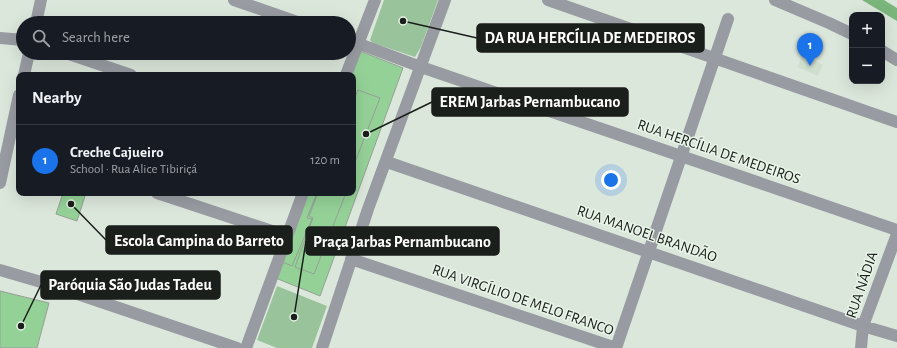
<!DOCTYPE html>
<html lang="en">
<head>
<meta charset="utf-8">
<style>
	body { margin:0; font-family:"Alegreya Sans",sans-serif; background:#242831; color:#f1f3f6 }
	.controls { position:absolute; right:12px; top:12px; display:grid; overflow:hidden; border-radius:8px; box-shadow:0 4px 16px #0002 }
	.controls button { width:36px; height:36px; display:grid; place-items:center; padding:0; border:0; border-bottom:1px solid #363941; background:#171b24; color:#f1f3f6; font:20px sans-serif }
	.you { position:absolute; left:611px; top:180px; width:14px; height:14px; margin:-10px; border:3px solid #fff; border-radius:50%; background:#1a73e8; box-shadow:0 0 0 6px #1a73e833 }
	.badge { display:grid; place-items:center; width:26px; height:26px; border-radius:50%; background:#1a73e8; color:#fff; font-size:13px; font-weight:700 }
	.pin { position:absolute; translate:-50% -33px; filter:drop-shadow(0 1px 2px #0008) }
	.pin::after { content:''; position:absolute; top:21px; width:14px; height:12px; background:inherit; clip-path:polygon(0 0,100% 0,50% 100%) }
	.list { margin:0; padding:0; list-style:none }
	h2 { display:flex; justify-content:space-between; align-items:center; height:52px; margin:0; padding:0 16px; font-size:17px }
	h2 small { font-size:13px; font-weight:400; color:#9ea1a6 }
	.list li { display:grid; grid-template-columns:26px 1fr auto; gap:12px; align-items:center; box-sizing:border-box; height:72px; padding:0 16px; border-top:1px solid #363941 }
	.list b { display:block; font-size:15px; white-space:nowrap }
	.list p { margin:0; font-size:13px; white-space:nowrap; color:#9ea1a6 }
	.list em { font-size:13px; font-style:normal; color:#9ea1a6 }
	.icon { flex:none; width:22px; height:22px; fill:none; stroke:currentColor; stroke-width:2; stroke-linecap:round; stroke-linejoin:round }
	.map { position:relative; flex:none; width:897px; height:348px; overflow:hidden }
	.search { position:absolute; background:#171b24; box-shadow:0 4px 16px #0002; left:16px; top:16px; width:340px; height:44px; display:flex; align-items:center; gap:10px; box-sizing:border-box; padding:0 14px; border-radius:22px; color:#9ea1a6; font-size:15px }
	.panel { position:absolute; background:#171b24; box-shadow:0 4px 16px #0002; left:16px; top:72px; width:340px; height:124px; border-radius:8px }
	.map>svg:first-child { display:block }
	.built { fill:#cedfce }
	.green { fill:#99c39a }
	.water { fill:#7ab67c }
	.building { fill:#94d197; stroke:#95a095 }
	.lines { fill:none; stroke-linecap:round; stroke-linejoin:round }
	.minor { stroke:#989ba1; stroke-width:12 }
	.labels { text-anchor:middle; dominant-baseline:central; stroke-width:3; stroke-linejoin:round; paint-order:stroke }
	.street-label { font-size:15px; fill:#1b1f1b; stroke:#e9f5e9 }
	.leader { fill:none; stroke:#1b1f1b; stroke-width:1.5 }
	.callout-dot { fill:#1b1f1b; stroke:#e9f5e9; stroke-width:1.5 }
	.callout { fill:#1b1f1b; stroke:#1b1f1b; stroke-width:1.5 }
	.callout-label { font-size:16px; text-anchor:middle; font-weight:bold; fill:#fff }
</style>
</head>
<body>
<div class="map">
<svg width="897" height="348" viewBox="0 0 897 348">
	<rect width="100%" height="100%" fill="#dce7dc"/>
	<path class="built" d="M803 55 823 65 818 76 797 67Z"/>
	<path class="green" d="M384 0H438L421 47 415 57 373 43 370 40Z
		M277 286 327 306 312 348H277L257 340Z"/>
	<path class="water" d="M862 0H884L897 8V21Z"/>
	<path class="building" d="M360 51 403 68 320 296 273 277 305 193H353V75H351Z
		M358 90 380 98 353 167V102Z
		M63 193H86L77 221 56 214Z
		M307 193H317L307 218 312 219 292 266 280 261Z
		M318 193H346L314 274 295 267 313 218 309 216Z
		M0 291 49 303 37 348H0Z"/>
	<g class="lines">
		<path class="minor" d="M234 0 300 23
			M548 0 897 122
			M775 0 829 23 852 34
			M36 23 41 0
			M0 38 23 40
			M349 40 421 67 897 230
			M882 51 897 60
			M66 53 131 75
			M24 75 29 53
			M346 75 375 0
			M387 162 863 326 897 336
			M0 183 19 95
			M157 193 287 236
			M351 259 616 348
			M0 270 48 284 237 348
			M246 348 303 193
			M322 348 368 209 445 0
			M616 348 728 19
			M861 348 863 326 897 234"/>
	</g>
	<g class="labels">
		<g class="street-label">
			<text transform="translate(719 152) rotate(19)">RUA HERCÍLIA DE MEDEIROS</text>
			<text transform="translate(647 234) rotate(19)">RUA MANOEL BRANDÃO</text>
			<text transform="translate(862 285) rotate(-71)">RUA NÁDIA</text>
			<text transform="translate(523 300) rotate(19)">RUA VIRGÍLIO DE MELO FRANCO</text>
		</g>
	</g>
	<path class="leader" d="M403 21L477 38M366 134L432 102M71 204L106 240M294 317L306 241M21 326L41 285"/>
	<g class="callout-dot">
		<circle cx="403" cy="21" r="4"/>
		<circle cx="366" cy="134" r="4"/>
		<circle cx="71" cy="204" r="4"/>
		<circle cx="294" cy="317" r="4"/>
		<circle cx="21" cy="326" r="4"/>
	</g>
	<g class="callout">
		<rect x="477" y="24" width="227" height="28" rx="4"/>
		<rect x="432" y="88" width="196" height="28" rx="4"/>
		<rect x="106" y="226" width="186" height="28" rx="4"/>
		<rect x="306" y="227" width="193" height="28" rx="4"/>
		<rect x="41" y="271" width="179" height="28" rx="4"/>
	</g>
	<g class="callout-label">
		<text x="590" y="43">DA RUA HERCÍLIA DE MEDEIROS</text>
		<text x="530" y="107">EREM Jarbas Pernambucano</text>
		<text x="199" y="246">Escola Campina do Barreto</text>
		<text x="402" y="247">Praça Jarbas Pernambucano</text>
		<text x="130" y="290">Paróquia São Judas Tadeu</text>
	</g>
</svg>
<div class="controls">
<button>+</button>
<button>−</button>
</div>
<div class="you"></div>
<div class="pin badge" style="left:810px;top:66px">1</div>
<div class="search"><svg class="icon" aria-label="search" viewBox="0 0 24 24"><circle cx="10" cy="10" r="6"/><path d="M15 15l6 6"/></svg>Search here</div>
<section class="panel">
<h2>Nearby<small></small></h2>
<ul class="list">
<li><span class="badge">1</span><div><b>Creche Cajueiro</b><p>School · Rua Alice Tibiriçá</p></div><em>120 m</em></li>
</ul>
</section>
</div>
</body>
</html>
